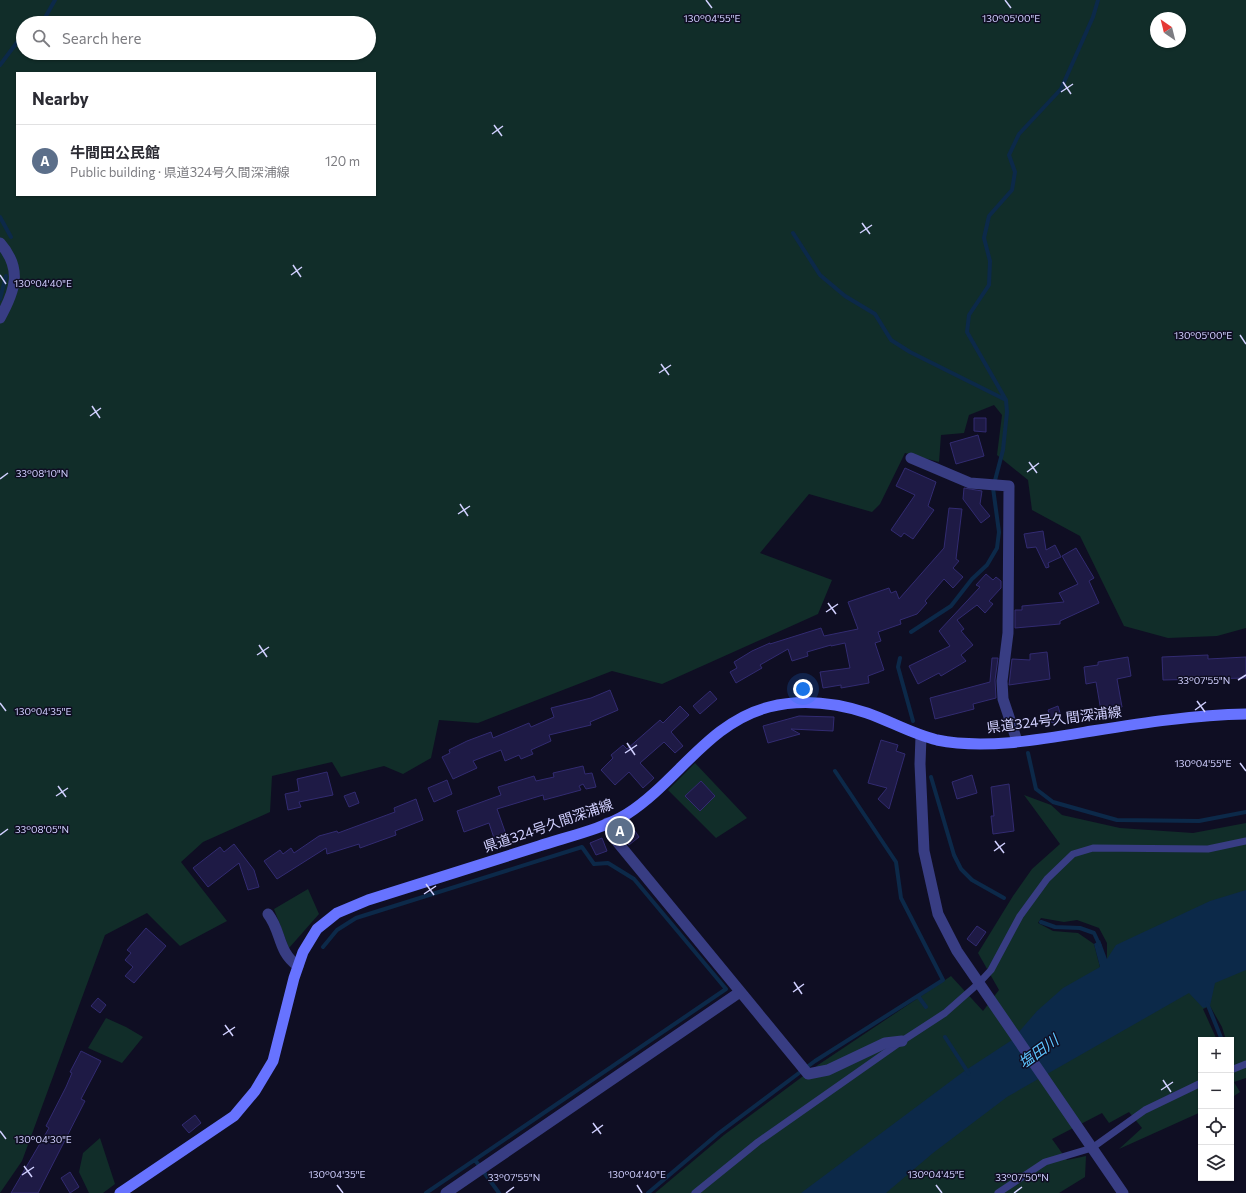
<!DOCTYPE html>
<html lang="en">
<head>
<meta charset="utf-8">
<style>
	body { margin:0; font-family:Commissioner,"Noto Sans JP",sans-serif; background:#f2f2f3; color:#2b2b33 }
	.controls { position:absolute; right:12px; bottom:12px; display:grid; overflow:hidden; border-radius:0px; box-shadow:0 1px 3px #0004 }
	.controls button { width:36px; height:36px; display:grid; place-items:center; padding:0; border:0; border-bottom:1px solid #e1e1e2; background:#fff; color:#2b2b33; font:20px sans-serif }
	.compass { position:absolute; left:1150px; top:12px; width:36px; height:36px; border-radius:50%; background:#fff; box-shadow:0 1px 3px #0004; rotate:325deg }
	.you { position:absolute; left:803px; top:689px; width:14px; height:14px; margin:-10px; border:3px solid #fff; border-radius:50%; background:#1a73e8; box-shadow:0 0 0 6px #1a73e833 }
	.badge { display:grid; place-items:center; width:26px; height:26px; border-radius:50%; background:#18898d; color:#fff; font-size:13px; font-weight:700 }
	.pin { position:absolute; translate:-50% -50%; border:2px solid #fff; box-shadow:0 1px 4px #0006 }
	.list { margin:0; padding:0; list-style:none }
	h2 { display:flex; justify-content:space-between; align-items:center; height:52px; margin:0; padding:0 16px; font-size:17px }
	h2 small { font-size:13px; font-weight:400; color:#7c7c81 }
	.list li { display:grid; grid-template-columns:26px 1fr auto; gap:12px; align-items:center; box-sizing:border-box; height:72px; padding:0 16px; border-top:1px solid #e1e1e2 }
	.list b { display:block; font-size:15px; white-space:nowrap }
	.list p { margin:0; font-size:13px; white-space:nowrap; color:#7c7c81 }
	.list em { font-size:13px; font-style:normal; color:#7c7c81 }
	.icon { flex:none; width:22px; height:22px; fill:none; stroke:currentColor; stroke-width:2; stroke-linecap:round; stroke-linejoin:round }
	.map { position:relative; flex:none; width:1246px; height:1193px; overflow:hidden }
	.search { position:absolute; background:#fff; box-shadow:0 1px 3px #0004; left:16px; top:16px; width:360px; height:44px; display:flex; align-items:center; gap:10px; box-sizing:border-box; padding:0 14px; border-radius:22px; color:#7c7c81; font-size:15px }
	.panel { position:absolute; background:#fff; box-shadow:0 1px 3px #0004; left:16px; top:72px; width:360px; height:124px; border-radius:0px }
	.map>svg:first-child { display:block }
	.green { fill:#112d29; fill-rule:evenodd }
	.water { fill:#0c2949 }
	.lines { fill:none; stroke-linecap:round; stroke-linejoin:round }
	.stream { stroke:#0c2949; stroke-width:4 }
	.building { fill:#1e1a45; stroke:#322b71 }
	.service { stroke:#383d83; stroke-width:7 }
	.minor { stroke:#383d83; stroke-width:11 }
	.tertiary { stroke:#383d83; stroke-width:11 }
	.secondary { stroke:#6773ff; stroke-width:11 }
	.ticks { fill:none; stroke:#d1d0ff; stroke-width:1.5 }
	.labels { text-anchor:middle; dominant-baseline:central; stroke-width:3; stroke-linejoin:round; paint-order:stroke }
	.street-label { font-size:14px; fill:#d1d0ff; stroke:#0f0e23 }
	.water-label { font-size:15px; font-style:italic; fill:#5ec5ff; stroke:#0f0e23 }
	.ticks-label { font-size:10px; text-anchor:middle; fill:#d1d0ff; stroke:#0f0e23; stroke-width:3; stroke-linejoin:round; paint-order:stroke }
</style>
</head>
<body>
<div class="map">
<svg width="1246" height="1193" viewBox="0 0 1246 1193">
	<rect width="100%" height="100%" fill="#0f0e23"/>
	<path class="green" d="M0 0H1246V628L1217 636 1168 638 1124 626 1080 536 1032 510 1028 480 997 455 1002 415 994 405 969 415 964 433 941 435 939 462 905 453 880 504 872 512 809 494 760 553 832 580 818 614 662 684 612 671 478 723 439 720 431 758 403 774 384 766 341 777 332 762 272 776 270 812 203 842 181 862 227 921 180 946 147 913 105 935 22 1161 0 1193ZM1156 18H1180V42H1156ZM23 23H369V53H23ZM17 73H375V195H17Z
		M695 763 747 818 716 838 668 790Z
		M1024 795 1051 805 1062 815 1120 828 1193 833 1246 823V901L1107 960V943L1099 928 1077 920 1064 922 1041 918 1038 923 1053 931 1078 933 1094 944 1100 967 1108 971 819 1193H655L724 1135 818 1065 951 976 983 1011 999 990 978 953 1013 896 1032 869 1060 844Z
		M308 889 319 914 289 948 274 909Z
		M1246 934V1078L1234 1082 1240 1092 1231 1098V1040H1226L1222 1027 1210 1006 1203 1009 1217 1040H1201V1112L1119 1149 1142 1128 1129 1112 1109 1123 1102 1113 1052 1139 1067 1160 1086 1156 1085 1177 1059 1193H849Z
		M106 1018 126 1027 143 1037 122 1063 88 1048Z
		M100 1138 115 1184 103 1193H89L79 1172 83 1153Z"/>
	<path class="water" d="M1246 890V970L1215 983 1210 1006 1203 1008 1189 993 1007 1097 933 1153 886 1193H801L963 1072 1012 1040 1037 1011 1063 988 1100 967 1094 944 1100 940 1107 959 1116 945 1210 901Z"/>
	<g class="lines">
		<path class="stream" d="M42 23 55 0
			M0 65 18 41 23 37
			M0 217 11 237
			M793 233 820 275 845 296 875 314 891 340 910 352 1006 400
			M0 299 6 276
			M911 632 951 606 972 579 987 565 997 548 999 532 993 488 1003 450 1007 412 1006 400 967 332 969 315 989 285 990 261 984 238 989 216 1012 190 1015 172 1009 155 1019 134 1061 89 1093 17 1098 0
			M900 658 898 667 913 721
			M1028 753 1036 789 1053 802 1117 820 1199 821 1246 812
			M931 777 954 855 961 869 972 880 1004 898
			M1041 922 1055 927 1080 928 1094 933 1100 946
			M323 947 337 930 356 918 582 847 594 864 608 863 634 879 726 989 426 1193
			M918 996 926 1007
			M1207 1003 1222 1040
			M945 1037 969 1074
			M475 1160 499 1193
			M648 1193 719 1133 815 1061 943 980 901 898 896 862 835 771"/>
	</g>
	<path class="building" d="M974 418H986V432L974 431Z
		M978 435 984 456 956 464 950 443Z
		M905 468 936 482 928 506 934 510 913 539 904 533 901 537 891 530 915 495 896 486Z
		M964 488 982 491 980 504 990 516 981 523 963 499Z
		M949 508 962 509 956 559 959 561 953 568 963 577 953 588 944 579 925 601 927 603 917 614 900 620 901 624 878 632 881 641 875 643 884 670 868 676 869 683 841 688V685L823 688 820 672 850 668 845 643 831 646V645L807 652 808 656 792 661 788 649 760 665 762 668 736 683 730 672 737 668 734 662 752 651 770 643V644L821 628 824 636 858 629 848 602 889 588 891 593 896 591 899 599 944 548Z
		M1043 531 1046 550 1055 545 1061 557 1048 563 1049 567 1046 568 1036 547 1027 548 1024 534Z
		M1076 548 1094 578 1089 581 1099 603 1060 621V624L1015 628V610H1022V606L1064 602 1059 593 1078 584 1062 556Z
		M986 574 993 580 996 577 1001 581V588L989 601 993 604 985 613 977 605 957 620 964 629 961 631 973 645 961 655 966 661 941 676 939 673 918 684 909 666 950 646 939 631 980 587 976 585Z
		M1047 652 1050 679 1009 685 1012 659 1030 660V654Z
		M1208 655V659L1246 657V678L1163 680 1162 657Z
		M1128 657 1131 676 1117 679 1122 707 1101 711 1096 682 1086 684 1084 667 1098 665V662Z
		M992 658H998L995 680 996 698 973 704 974 709 935 719 930 698 990 682Z
		M610 690 618 710 590 722 591 725 549 735 551 741 531 750 533 754 521 759 519 755 505 761 501 750 473 761 477 768 453 779 442 757 450 753 449 750 467 741 491 732 493 738 529 723 531 727 554 717 551 708 591 698Z
		M710 691 717 699 700 714 693 706Z
		M680 706 689 715 671 732 683 746 675 753 664 742 640 763 654 778 643 788 629 772 615 785 601 770 613 758 611 755 623 745 627 749 660 720 663 723Z
		M1058 706 1062 720 1052 723 1048 710Z
		M799 716 834 717 833 731 791 729 800 734 768 743 763 726Z
		M881 740 898 745 896 751 905 754 889 809 878 799 887 788 868 783Z
		M583 766 585 774 592 773 596 787 586 789 583 784 579 786 581 790 544 800 543 795 497 809 508 840 496 844 489 823 464 832 457 811 501 795 498 787 534 776 536 781 554 777 553 773Z
		M327 772 333 795 299 802 301 807 288 810 285 794 299 791 297 779Z
		M972 775 977 793 957 799 952 782Z
		M447 780 452 794 434 802 428 788Z
		M701 781 715 796 700 811 685 796Z
		M1009 784 1014 831 993 834 991 816H994L991 787Z
		M355 792 359 803 349 807 344 796Z
		M416 799 423 820 395 831 396 835 360 848 359 844 327 854 326 848 277 879 264 861 280 850 283 854 291 848 294 853 319 836 337 831 338 833 395 812 394 808Z
		M629 822 639 837 629 845 618 830Z
		M602 838 607 851 596 855 590 843Z
		M234 844 254 870 259 887 248 890 239 863 208 887 193 868 220 847 224 852Z
		M977 926 986 932 976 946 967 939Z
		M146 928 166 946 134 983 125 976 133 967 125 960 131 953 127 950Z
		M98 998 106 1005 100 1013 91 1006Z
		M81 1051 101 1061 81 1099 85 1101 38 1193H11L49 1128 46 1126 66 1087 72 1073 70 1072Z
		M195 1115 201 1123 189 1133 182 1125Z
		M70 1172 79 1187 70 1193 61 1178Z"/>
	<g class="lines">
		<path class="service" d="M1231 1070 1246 1064
			M695 1193 758 1142 902 1041 945 1013 979 983 991 970 1020 916 1047 879 1073 854 1093 848 1208 849 1246 841
			M998 1193 1045 1162 1092 1148 1145 1110 1201 1083"/>
		<path class="minor" d="M0 243C23 269 15 291 0 318
			M911 458 970 483 1009 486 1008 633 1002 681 1003 699 1017 741
			M607 823 614 838 808 1074 828 1070 885 1043 902 1041
			M268 914C282 932 277 951 298 966
			M446 1193 740 992"/>
		<path class="tertiary" d="M921 736 920 764 924 851 938 914 957 951 979 983 1123 1193"/>
		<path class="secondary" d="M120 1193 234 1116 255 1091 273 1061 294 978 303 952 317 929 337 913 368 900C425 882 482 864 539 846 566 837 603 829 627 814 677 782 709 722 769 707 801 699 836 703 867 713 890 721 912 734 937 740 985 750 1044 739 1092 731 1143 723 1194 715 1246 714"/>
	</g>
	<path class="ticks" d="M706 0 712 8M1005 0 1011 8M1063 82 1071 94M1061 92 1073 84M494 125 502 136M492 134 503 126M862 223 870 234M860 233 872 225M293 265 301 277M0 275 6 284M291 275 302 267M1240 335 1246 344M661 364 669 375M659 373 671 365M92 406 100 418M90 416 101 408M1029 462 1037 473M1027 472 1039 463M0 479 8 473M460 504 468 516M458 514 470 506M828 603 836 614M826 612 838 604M259 645 267 657M257 655 269 647M1238 680 1246 675M1197 701 1205 712M0 703 6 711M1195 710 1206 702M627 743 635 755M625 753 637 745M1240 763 1246 771M58 786 66 797M56 796 68 788M0 835 8 829M995 841 1004 853M994 851 1005 843M426 884 434 895M424 894 436 886M794 982 802 994M793 992 804 984M225 1025 233 1036M223 1035 235 1027M1163 1080 1171 1092M1161 1090 1173 1082M593 1123 601 1134M0 1131 6 1139M592 1133 603 1125M24 1166 32 1177M22 1175 34 1167M337 1185 343 1193M637 1185 642 1193M936 1185 942 1193M506 1193 514 1187M1014 1193 1022 1187"/>
	<g class="labels">
		<g class="street-label">
			<text transform="translate(1054 719) rotate(-7)">県道324号久間深浦線</text>
			<text transform="translate(548 825) rotate(-19)">県道324号久間深浦線</text>
		</g>
		<g class="water-label">
			<text transform="translate(1038 1051) rotate(-36)">塩田川</text>
		</g>
	</g>
	<g class="ticks-label">
		<text x="1011" y="22">130°05'00"E</text>
		<text x="712" y="22">130°04'55"E</text>
		<text x="43" y="287">130°04'40"E</text>
		<text x="1203" y="339">130°05'00"E</text>
		<text x="42" y="477">33°08'10"N</text>
		<text x="1204" y="684">33°07'55"N</text>
		<text x="43" y="715">130°04'35"E</text>
		<text x="1203" y="767">130°04'55"E</text>
		<text x="42" y="833">33°08'05"N</text>
		<text x="43" y="1143">130°04'30"E</text>
		<text x="337" y="1178">130°04'35"E</text>
		<text x="637" y="1178">130°04'40"E</text>
		<text x="936" y="1178">130°04'45"E</text>
		<text x="514" y="1181">33°07'55"N</text>
		<text x="1022" y="1181">33°07'50"N</text>
	</g>
</svg>
<div class="controls">
<button>+</button>
<button>−</button>
<button><svg class="icon" aria-label="locate" viewBox="0 0 24 24"><circle cx="12" cy="12" r="6"/><path d="M12 2v4M12 18v4M2 12h4M18 12h4"/></svg></button>
<button><svg class="icon" aria-label="layers" viewBox="0 0 24 24"><path d="M12 4l9 5-9 5-9-5zM3 14l9 5 9-5"/></svg></button>
</div>
<svg class="compass" viewBox="-18 -18 36 36"><path d="M0-13l5 13h-10z" fill="#e53935"/><path d="M0 13l5-13h-10z" fill="#7c7c81"/></svg>
<div class="you"></div>
<div class="pin badge" style="left:620px;top:831px;background:#5c6f8a">A</div>
<div class="search"><svg class="icon" aria-label="search" viewBox="0 0 24 24"><circle cx="10" cy="10" r="6"/><path d="M15 15l6 6"/></svg>Search here</div>
<section class="panel">
<h2>Nearby<small></small></h2>
<ul class="list">
<li><span class="badge" style="background:#5c6f8a">A</span><div><b>牛間田公民館</b><p>Public building · 県道324号久間深浦線</p></div><em>120 m</em></li>
</ul>
</section>
</div>
</body>
</html>
